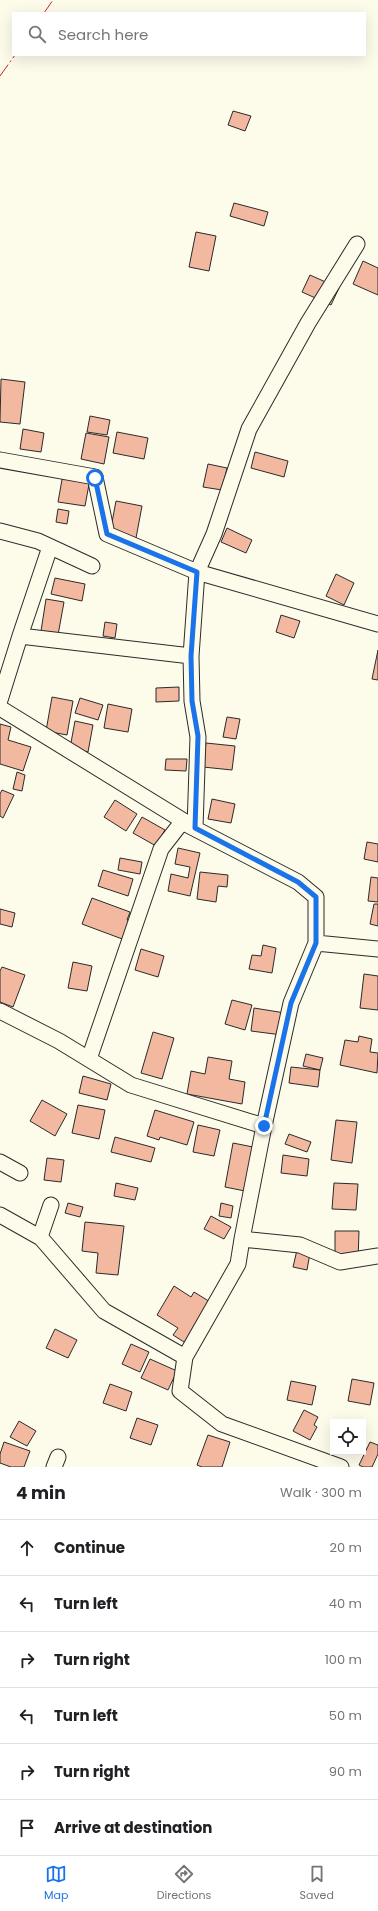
<!DOCTYPE html>
<html lang="en">
<head>
<meta charset="utf-8">
<style>
	body { margin:0; font-family:Poppins,sans-serif; background:#f2f2f2; color:#202124 }
	.controls { position:absolute; right:12px; bottom:12px; display:grid; overflow:hidden; border-radius:0px; box-shadow:0 4px 16px #0002 }
	.controls button { width:36px; height:36px; display:grid; place-items:center; padding:0; border:0; border-bottom:1px solid #e0e0e0; background:#fff; color:#202124; font:20px sans-serif }
	.stop { position:absolute; width:12px; height:12px; margin:-9px; border:3px solid #1a73e8; border-radius:50%; background:#fff }
	.stop.end { background:#1a73e8; border-color:#fff; box-shadow:0 1px 4px #0008 }
	.list { margin:0; padding:0; list-style:none }
	h2 { display:flex; justify-content:space-between; align-items:center; height:52px; margin:0; padding:0 16px; font-size:17px }
	h2 small { font-size:13px; font-weight:400; color:#757577 }
	.list li { display:grid; grid-template-columns:26px 1fr auto; gap:12px; align-items:center; box-sizing:border-box; height:56px; padding:0 16px; border-top:1px solid #e0e0e0 }
	.list b { display:block; font-size:15px; white-space:nowrap }
	.list em { font-size:13px; font-style:normal; color:#757577 }
	.icon { flex:none; width:22px; height:22px; fill:none; stroke:currentColor; stroke-width:2; stroke-linecap:round; stroke-linejoin:round }
	.map { position:relative; flex:none; width:378px; height:1467px; overflow:hidden }
	.search { position:absolute; background:#fff; box-shadow:0 4px 16px #0002; left:12px; right:12px; top:12px; height:44px; display:flex; align-items:center; gap:10px; box-sizing:border-box; padding:0 14px; border-radius:0px; color:#757577; font-size:15px }
	.sheet { height:388px; background:#fff }
	nav { display:flex; justify-content:space-around; align-items:center; box-sizing:border-box; height:56px; border-top:1px solid #e0e0e0; background:#fff; font-size:11px; color:#757577 }
	nav a { display:grid; justify-items:center; gap:2px }
	nav .on { color:#1a73e8 }
	.map>svg:first-child { display:block }
	.building { fill:#f2b8a0; stroke:#2b2b2b }
	.lines { fill:none; stroke-linecap:round; stroke-linejoin:round }
	.minor-casing { stroke:#2b2b2b; stroke-width:17 }
	.minor { stroke:#fdfbea; stroke-width:15 }
	.power { stroke:#c62828; stroke-width:1; stroke-dasharray:14 3 2 3; stroke-linecap:butt }
	.route { stroke:#1a73e8; stroke-width:5 }
</style>
</head>
<body>
<div class="map">
<svg width="378" height="1467" viewBox="0 0 378 1467">
	<rect width="100%" height="100%" fill="#fdfbea"/>
	<path class="building" d="M233 111 251 116 245 131 228 125Z
		M234 203 268 212 264 226 230 216Z
		M196 232 216 236 209 271 189 267Z
		M363 261 378 268V295L353 284Z
		M310 275 339 288 331 305 302 292Z
		M1 379 25 382 20 424 0 422Z
		M90 416 110 420 107 435 87 432Z
		M23 429 44 433 41 452 20 449Z
		M117 432 148 438 144 459 113 453Z
		M86 433 109 437 104 464 81 459Z
		M255 452 288 461 284 477 251 468Z
		M208 464 227 468 222 490 203 487Z
		M63 474 90 479 85 506 58 502Z
		M116 501 142 506 136 538 110 533Z
		M58 509 69 511 67 524 56 522Z
		M227 528 252 540 246 553 221 542Z
		M336 574 354 583 344 605 326 596Z
		M55 578 85 584 82 601 51 594Z
		M46 599 64 602 58 635 41 631Z
		M281 615 300 621 294 638 276 632Z
		M105 622 117 624 115 638 103 636Z
		M378 650V680L372 679Z
		M179 687V701L156 702V688Z
		M52 697 73 701 67 735 46 731Z
		M80 698 103 705 98 720 75 713Z
		M108 704 132 709 128 732 104 728Z
		M227 717 240 719 236 739 223 737Z
		M75 721 93 725 88 752 70 748Z
		M0 724 11 727 8 740 31 747 23 771 0 764Z
		M206 743 235 746 232 770 203 767Z
		M166 759H187L186 771 165 770Z
		M17 772 25 775 22 791 13 789Z
		M2 790 14 795 3 818 0 816V794Z
		M212 799 235 804 231 823 208 819Z
		M115 800 137 814 126 831 104 817Z
		M142 817 165 830 156 846 133 833Z
		M367 842 378 844V862L364 859Z
		M178 848 200 853 190 896 168 891 171 874 188 878 190 867 175 864Z
		M120 858 142 862 140 874 118 870Z
		M103 870 133 879 128 896 98 886Z
		M200 872 228 875 227 887 218 886 216 902 197 899Z
		M371 877 378 878V902L368 901Z
		M92 898 130 912 127 920 140 925 133 943 82 924Z
		M374 904H378V926L370 924Z
		M0 909 15 913 12 927 0 924Z
		M263 945 276 948 272 973 249 969 252 955 261 956Z
		M141 949 164 956 158 977 135 970Z
		M73 962 92 966 87 991 68 988Z
		M2 967 25 975 13 1007 0 1002V971Z
		M364 974 378 976V1010L360 1008Z
		M232 1000 252 1005 245 1030 225 1024Z
		M254 1008 285 1013 282 1035 251 1031Z
		M153 1032 174 1038 162 1079 141 1073Z
		M359 1036 372 1039 370 1052 378 1053 377 1073 340 1065 345 1040 358 1042Z
		M306 1054 323 1058 320 1070 303 1066Z
		M208 1057 232 1061 229 1079 245 1082 242 1104 187 1094 191 1071 205 1074Z
		M291 1067 320 1070 318 1087 289 1083Z
		M83 1076 111 1084 107 1100 79 1093Z
		M42 1100 67 1114 55 1136 30 1121Z
		M78 1105 105 1110 99 1139 72 1133Z
		M155 1110 194 1122 187 1145 160 1137 159 1140 147 1136Z
		M336 1120 357 1122 352 1163 331 1160Z
		M198 1125 220 1130 214 1156 193 1152Z
		M289 1134 311 1142 307 1152 285 1144Z
		M115 1137 155 1148 151 1162 111 1152Z
		M233 1143 253 1147 245 1191 225 1187Z
		M283 1155 309 1159 307 1176 281 1173Z
		M47 1158 64 1160 61 1182 44 1180Z
		M116 1183 138 1188 135 1200 114 1196Z
		M334 1183 358 1184 356 1210 332 1209Z
		M68 1203 83 1207 80 1217 65 1213Z
		M221 1203 233 1206 231 1218 219 1216Z
		M211 1216 231 1227 224 1239 204 1229Z
		M85 1222 124 1226 118 1275 96 1273 98 1253 82 1251Z
		M335 1231H359L358 1261H335Z
		M297 1250 310 1253 307 1270 293 1267Z
		M174 1286 191 1297 194 1292 220 1308 195 1349 173 1335 178 1328 157 1315Z
		M55 1329 77 1340 68 1358 46 1348Z
		M131 1344 149 1352 140 1372 122 1364Z
		M150 1359 177 1371 168 1390 141 1378Z
		M352 1379 374 1383 370 1405 348 1401Z
		M291 1381 316 1386 312 1405 287 1400Z
		M110 1384 132 1392 126 1411 103 1403Z
		M304 1410 318 1417 314 1425 317 1427 310 1440 293 1431Z
		M137 1418 158 1425 151 1445 130 1438Z
		M19 1421 36 1431 27 1446 10 1437Z
		M208 1435 230 1442 222 1467H202L197 1465Z
		M4 1442 30 1451 24 1467H11L0 1463V1454Z
		M370 1442 378 1445V1454L372 1467H363L359 1465Z"/>
	<g class="lines">
		<g class="minor-casing">
			<path id="minor" d="M0 460 95 477 107 534 197 572 378 624
				M0 531 38 541 92 566
				M20 636 50 547
				M0 700 20 636 191 656
				M0 708 195 828 198 737 192 701 191 656 197 572 214 534 249 429 308 323 357 244
				M316 943 378 949
				M0 1011 59 1041 131 1085 264 1126 242 1239 300 1245 340 1262 378 1256
				M89 1059 161 849 182 822 298 882 316 897V943L291 1003 264 1126
				M0 1162 20 1173
				M0 1215 41 1238 104 1311 185 1357
				M40 1237 51 1205
				M242 1239 238 1264 185 1357 180 1391 222 1424 341 1467
				M54 1467 58 1457"/>
		</g>
		<use href="#minor" class="minor"/>
		<path class="power" d="M44 13 53 0
			M0 76 15 55"/>
	</g>
	<g class="lines">
		<path class="route" d="M95 478 107 534 197 572 191 656 192 701 198 736 195 828 298 882 316 897V943L291 1003 264 1126"/>
	</g>
</svg>
<div class="controls">
<button><svg class="icon" aria-label="locate" viewBox="0 0 24 24"><circle cx="12" cy="12" r="6"/><path d="M12 2v4M12 18v4M2 12h4M18 12h4"/></svg></button>
</div>
<div class="stop" style="left:95px;top:478px"></div>
<div class="stop end" style="left:264px;top:1126px"></div>
<div class="search"><svg class="icon" aria-label="search" viewBox="0 0 24 24"><circle cx="10" cy="10" r="6"/><path d="M15 15l6 6"/></svg>Search here</div>
</div>
<section class="sheet">
<h2>4 min<small>Walk · 300 m</small></h2>
<ul class="list">
<li><svg class="icon" aria-label="ahead" viewBox="0 0 24 24"><path d="M12 20V5M6 11l6-6 6 6"/></svg><div><b>Continue</b></div><em>20 m</em></li>
<li><svg class="icon" aria-label="left" viewBox="0 0 24 24"><path d="M17 20v-9H6M10 6l-5 5 5 5"/></svg><div><b>Turn left</b></div><em>40 m</em></li>
<li><svg class="icon" aria-label="right" viewBox="0 0 24 24"><path d="M7 20v-9h11M14 6l5 5-5 5"/></svg><div><b>Turn right</b></div><em>100 m</em></li>
<li><svg class="icon" aria-label="left" viewBox="0 0 24 24"><path d="M17 20v-9H6M10 6l-5 5 5 5"/></svg><div><b>Turn left</b></div><em>50 m</em></li>
<li><svg class="icon" aria-label="right" viewBox="0 0 24 24"><path d="M7 20v-9h11M14 6l5 5-5 5"/></svg><div><b>Turn right</b></div><em>90 m</em></li>
<li><svg class="icon" aria-label="arrive" viewBox="0 0 24 24"><path d="M6 21V4h12l-3 4 3 4H6"/></svg><div><b>Arrive at destination</b></div></li>
</ul>
</section>
<nav>
<a class="on"><svg class="icon" aria-label="map" viewBox="0 0 24 24"><path d="M3 6l6-2 6 2 6-2v14l-6 2-6-2-6 2zM9 4v14M15 6v14"/></svg>Map</a>
<a><svg class="icon" aria-label="directions" viewBox="0 0 24 24"><path d="M12 3l9 9-9 9-9-9zM9 14v-3h6M13 9l2 2-2 2"/></svg>Directions</a>
<a><svg class="icon" aria-label="saved" viewBox="0 0 24 24"><path d="M7 4h10v16l-5-4-5 4z"/></svg>Saved</a>
</nav>
</body>
</html>
